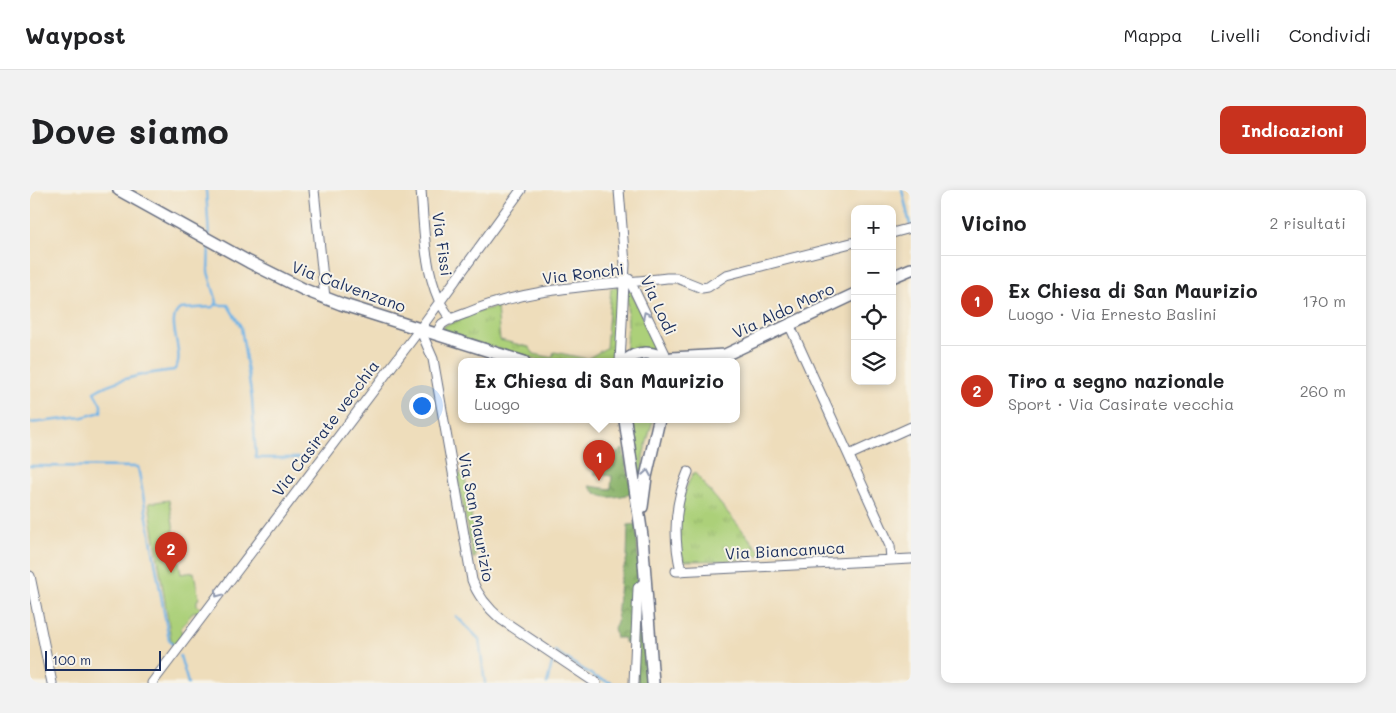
<!DOCTYPE html>
<html lang="it">
<head>
<meta charset="utf-8">
<style>
	body { margin:0; font-family:Mali,sans-serif; background:#f2f2f2; color:#202124 }
	.controls { position:absolute; right:15px; top:15px; display:grid; overflow:hidden; border-radius:10px; box-shadow:0 2px 8px #0003 }
	.controls button { width:45px; height:45px; display:grid; place-items:center; padding:0; border:0; border-bottom:1px solid #e0e0e0; background:#fff; color:#202124; font:25px sans-serif }
	.scale { position:absolute; left:15px; bottom:12px; width:116px; box-sizing:border-box; padding-left:5px; border:2px solid #1b2f5e; border-top:0; font-size:14px; line-height:18px; white-space:nowrap; color:#1b2f5e; -webkit-text-stroke:4px #f7f3e8; paint-order:stroke }
	.you { position:absolute; left:391px; top:215px; width:18px; height:18px; margin:-12px; border:4px solid #fff; border-radius:50%; background:#1a73e8; box-shadow:0 0 0 8px #1a73e833 }
	.badge { display:grid; place-items:center; width:32px; height:32px; border-radius:50%; background:#c8321e; color:#fff; font-size:16px; font-weight:700 }
	.pin { position:absolute; translate:-50% -41px; filter:drop-shadow(0 1px 2px #0008) }
	.pin::after { content:''; position:absolute; top:26px; width:18px; height:15px; background:inherit; clip-path:polygon(0 0,100% 0,50% 100%) }
	.popup { position:absolute; left:428px; top:168px; width:282px; height:65px; box-sizing:border-box; display:grid; place-content:center; border-radius:10px; background:#fff; filter:drop-shadow(0 1px 4px #0005); font-size:16px; white-space:nowrap; color:#757577 }
	.popup b { font-size:19px; color:#202124 }
	.popup::after { content:''; position:absolute; left:50%; top:100%; margin-left:-10px; border:10px solid transparent; border-top-color:#fff }
	.list { margin:0; padding:0; list-style:none }
	h2 { display:flex; justify-content:space-between; align-items:center; height:65px; margin:0; padding:0 20px; font-size:21px }
	h2 small { font-size:16px; font-weight:400; color:#757577 }
	.list li { display:grid; grid-template-columns:32px 1fr auto; gap:15px; align-items:center; box-sizing:border-box; height:90px; padding:0 20px; border-top:1px solid #e0e0e0 }
	.list b { display:block; font-size:19px; white-space:nowrap }
	.list p { margin:0; font-size:16px; white-space:nowrap; color:#757577 }
	.list em { font-size:16px; font-style:normal; color:#757577 }
	.icon { flex:none; width:28px; height:28px; fill:none; stroke:currentColor; stroke-width:2; stroke-linecap:round; stroke-linejoin:round }
	.map { position:relative; flex:none; width:881px; height:493px; overflow:hidden; border-radius:10px }
	header { display:flex; align-items:center; gap:30px; box-sizing:border-box; height:70px; padding:0 25px; background:#fff; border-bottom:1px solid #e0e0e0 }
	header strong { font-size:24px }
	nav { display:flex; gap:28px; margin-inline-start:auto; font-size:18px }
	.intro { display:flex; align-items:center; justify-content:space-between; box-sizing:border-box; height:120px; padding:0 30px }
	h1 { margin:0; font-size:35px }
	.button { padding:12px 22px; border-radius:10px; background:#c8321e; color:#fff; font-size:18px; font-weight:700 }
	main { display:flex; gap:30px; padding:0 30px }
	aside { flex:1; background:#fff; border-radius:10px; box-shadow:0 2px 8px #0003 }
	.map>svg:first-child { display:block }
	.grass { fill:url(#grass-tufts); stroke:#64806c }
	.forest { fill:url(#forest-crowns); stroke:#527064 }
	.green { fill:#acd079; stroke:#64806c }
	.lines { fill:none; stroke-linecap:round; stroke-linejoin:round }
	.stream { stroke:#71b4e6; stroke-width:2.5 }
	.minor-casing { stroke:#656c7f; stroke-width:11 }
	.major-casing { stroke:#656c7f; stroke-width:14 }
	.minor { stroke:#fff; stroke-width:9 }
	.major { stroke:#fff; stroke-width:11 }
	.oneway { stroke:#8d97ae }
	.labels { text-anchor:middle; dominant-baseline:central; stroke-width:4; stroke-linejoin:round; paint-order:stroke }
	.street-label { font-size:16px; fill:#1b2f5e; stroke:#f7f3e8 }
</style>
</head>
<body>
<header>
<strong>Waypost</strong>
<nav><a>Mappa</a><a>Livelli</a><a>Condividi</a></nav>
</header>
<div class="intro"><h1>Dove siamo</h1><a class="button">Indicazioni</a></div>
<main>
<div class="map">
<svg width="881" height="493" viewBox="0 0 881 493">
	<defs>
		<pattern id="grass-tufts" width="24" height="20" patternUnits="userSpaceOnUse" patternTransform="scale(1.25)"><rect width="24" height="20" fill="#acd079"/><path d="M3 7l-1-3M5 7V3M7 7l1-3M15 17l-1-3M17 17v-4M19 17l1-3" fill="none" stroke="#93b36b"/></pattern>
		<pattern id="forest-crowns" width="20" height="18" patternUnits="userSpaceOnUse" patternTransform="scale(1.25)"><rect width="20" height="18" fill="#89b269"/><path d="M2 6a3 3 0 1 1 6 0M12 15a3 3 0 1 1 6 0" fill="none" stroke="#6f915a"/></pattern>
	</defs>
	<rect width="100%" height="100%" fill="#f7f3e8"/>
	<filter id="ink" filterUnits="userSpaceOnUse"><feTurbulence type="fractalNoise" baseFrequency=".02" numOctaves="2"/><feDisplacementMap in="SourceGraphic" scale="10" xChannelSelector="R" yChannelSelector="G"/><feConvolveMatrix kernelMatrix="1 2 1 2 8 2 1 2 1" color-interpolation-filters="sRGB"/></filter>
	<filter id="wash" filterUnits="userSpaceOnUse"><feTurbulence type="fractalNoise" baseFrequency=".0096" numOctaves="4" result="noise"/><feDisplacementMap in="SourceGraphic" scale="20" xChannelSelector="R" yChannelSelector="G"/><feGaussianBlur stdDeviation="1.12" result="paint"/><feColorMatrix in="noise" values="0 0 0 0 0 0 0 0 0 0 0 0 0 0 0 0 0 1.4 0 .05"/><feComposite in="paint" operator="in"/></filter>
	<g filter="url(#wash)">
		<rect width="100%" height="100%" fill="#edb"/>
		<path class="grass" d="M589 97 586 159 583 167 578 172H515L413 143 414 136 449 121 467 117 470 150 499 157 504 164 522 168 524 162 557 169 576 158 581 98Z
			M597 98H599L628 160 595 164 598 135Z
			M600 230H623L613 266 611 300Z
			M664 282 732 364C715 373 675 370 654 371 643 347 650 304 664 282Z
			M427 284H432L435 287 446 355 445 368H443Z"/>
		<path class="forest" d="M593 259 602 304C585 307 571 312 559 296L581 299 582 286 564 284 565 277 570 272 584 271 586 263Z
			M606 334 609 383 605 398V408L613 427 617 493H608L603 452H594V448H586L584 438 587 432 590 390 597 368 598 335Z"/>
		<path class="green" d="M139 310 151 384 164 382 169 409 167 410V415L171 419 168 423 164 421 151 438 152 445 144 456 141 449 119 313Z"/>
		<g class="lines">
			<path class="stream" d="M176 0 179 46
				M872 0 880 35
				M186 115H198L211 137 222 209 226 268H277
				M0 233 53 227 71 222V215L64 202C86 188 118 183 144 180 158 166 133 130 150 119L183 117 187 112 178 82 179 54
				M0 276 108 277 139 450 142 454
				M426 426 449 449 455 493
				M525 461 565 487 582 493
				M150 466 158 493
				M517 493 523 469"/>
		</g>
	</g>
	<g filter="url(#ink)">
		<g class="lines">
			<g class="minor-casing">
				<path id="minor" d="M284 0 295 108
					M391 0C394 37 394 76 409 110 412 117 417 123 421 130
					M589 0 595 74 590 172
					M862 43 881 38
					M599 89 635 164 634 169
					M759 134 860 356 861 370
					M390 139 403 169 442 390C448 407 459 419 472 430L566 493
					M406 144C408 141 410 137 412 134 418 129 429 126 437 123 500 96 570 96 637 88H647L672 98 678 97 696 85 825 52
					M819 265 881 237
					M646 381 881 369
					M651 381C643 347 644 314 658 282
					M0 386 22 493
					M122 493 390 139 491 0
					M604 493 608 398 616 391"/>
			</g>
			<g class="major-casing">
				<path id="major" d="M89 0 219 72 275 100 311 114 494 172
					M862 87 881 79
					M637 171 642 168 695 165
					M594 172C607 160 625 160 638 172
					M686 172 695 165 825 104
					M595 230 612 346 623 493
					M612 317 616 287 629 230"/>
			</g>
			<use href="#minor" class="minor"/>
			<use href="#major" class="major"/>
		</g>
		<defs><path id="oneway-chevron" d="M-2-3.5L2.5 0L-2 3.5" fill="none" stroke-width="1.6" stroke-linecap="round" stroke-linejoin="round" transform="scale(1.25)"/></defs>
		<g class="oneway">
			<use href="#oneway-chevron" transform="translate(616 125) rotate(-116)"/>
			<use href="#oneway-chevron" transform="translate(617 283) rotate(-80)"/>
			<use href="#oneway-chevron" transform="translate(188 404) rotate(127)"/>
		</g>
	</g>
	<g class="labels">
		<g class="street-label">
			<text transform="translate(413 54) rotate(82)">Via Fissi</text>
			<text transform="translate(553 83) rotate(-7)">Via Ronchi</text>
			<text transform="translate(319 96) rotate(20)">Via Calvenzano</text>
			<text transform="translate(629 115) rotate(65)">Via Lodi</text>
			<text transform="translate(753 120) rotate(-25)">Via Aldo Moro</text>
			<text transform="translate(295 238) rotate(-53)">Via Casirate vecchia</text>
			<text transform="translate(447 327) rotate(79)">Via San Maurizio</text>
			<text transform="translate(755 360) rotate(-3)">Via Biancanuca</text>
		</g>
	</g>
</svg>
<div class="controls">
<button>+</button>
<button>−</button>
<button><svg class="icon" aria-label="locate" viewBox="0 0 24 24"><circle cx="12" cy="12" r="6"/><path d="M12 2v4M12 18v4M2 12h4M18 12h4"/></svg></button>
<button><svg class="icon" aria-label="layers" viewBox="0 0 24 24"><path d="M12 4l9 5-9 5-9-5zM3 14l9 5 9-5"/></svg></button>
</div>
<div class="scale">100 m</div>
<div class="you"></div>
<div class="pin badge" style="left:569px;top:291px">1</div>
<div class="popup"><b>Ex Chiesa di San Maurizio</b>Luogo</div>
<div class="pin badge" style="left:141px;top:383px">2</div>
</div>
<aside>
<h2>Vicino<small>2 risultati</small></h2>
<ul class="list">
<li><span class="badge">1</span><div><b>Ex Chiesa di San Maurizio</b><p>Luogo · Via Ernesto Baslini</p></div><em>170 m</em></li>
<li><span class="badge">2</span><div><b>Tiro a segno nazionale</b><p>Sport · Via Casirate vecchia</p></div><em>260 m</em></li>
</ul>
</aside>
</main>
</body>
</html>
